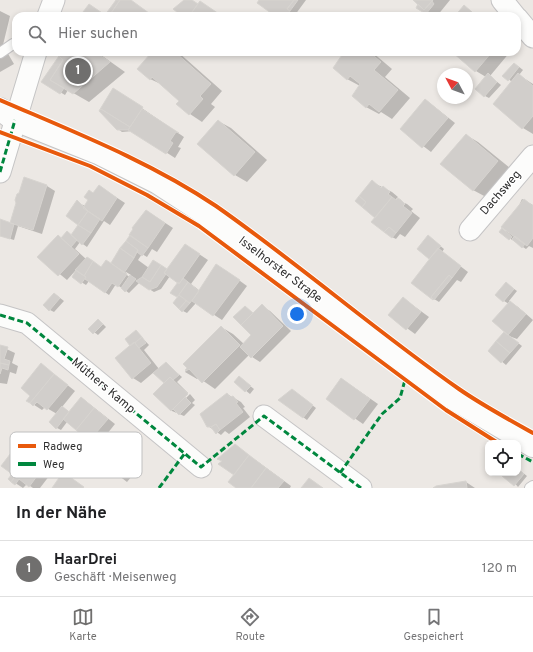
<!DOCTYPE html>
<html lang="de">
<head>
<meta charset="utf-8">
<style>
	body { margin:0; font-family:Overpass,sans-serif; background:#f6f6f6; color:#202124 }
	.controls { position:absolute; right:12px; bottom:12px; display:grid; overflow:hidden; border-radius:8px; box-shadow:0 2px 6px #0003 }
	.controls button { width:36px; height:36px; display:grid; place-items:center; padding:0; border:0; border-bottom:1px solid #e0e0e0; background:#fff; color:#202124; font:20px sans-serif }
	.compass { position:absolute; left:437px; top:68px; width:36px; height:36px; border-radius:50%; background:#fff; box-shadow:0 2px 6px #0003; rotate:311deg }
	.you { position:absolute; left:297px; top:314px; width:14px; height:14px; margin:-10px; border:3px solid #fff; border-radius:50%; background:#1a73e8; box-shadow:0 0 0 6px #1a73e833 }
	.badge { display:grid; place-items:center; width:26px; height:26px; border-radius:50%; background:#706f6e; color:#fff; font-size:13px; font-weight:700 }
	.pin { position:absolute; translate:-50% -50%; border:2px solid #fff; box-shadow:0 1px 4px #0006 }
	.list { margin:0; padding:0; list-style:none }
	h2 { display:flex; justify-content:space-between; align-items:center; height:52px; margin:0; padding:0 16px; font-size:17px }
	h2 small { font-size:13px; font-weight:400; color:#757577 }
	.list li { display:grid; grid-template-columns:26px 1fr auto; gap:12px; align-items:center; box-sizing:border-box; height:56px; padding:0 16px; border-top:1px solid #e0e0e0 }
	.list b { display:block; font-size:15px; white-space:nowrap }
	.list p { margin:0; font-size:13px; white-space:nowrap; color:#757577 }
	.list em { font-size:13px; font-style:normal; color:#757577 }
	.icon { flex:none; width:22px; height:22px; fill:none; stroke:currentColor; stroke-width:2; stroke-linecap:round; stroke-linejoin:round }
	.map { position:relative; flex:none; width:533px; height:488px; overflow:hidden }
	.search { position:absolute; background:#fff; box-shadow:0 2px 6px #0003; left:12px; right:12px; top:12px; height:44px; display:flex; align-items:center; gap:10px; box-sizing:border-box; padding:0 14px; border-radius:12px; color:#757577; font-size:15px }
	.sheet { height:108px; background:#fff }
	nav { display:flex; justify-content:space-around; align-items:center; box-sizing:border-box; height:56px; border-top:1px solid #e0e0e0; background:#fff; font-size:11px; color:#757577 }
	nav a { display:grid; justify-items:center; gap:2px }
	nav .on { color:#706f6e }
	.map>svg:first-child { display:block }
	.shadow { fill:#0003; fill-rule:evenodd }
	.building { fill:#d1cecb; stroke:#d7d4d0 }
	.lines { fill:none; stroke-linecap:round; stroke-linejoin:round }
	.lane-casing { stroke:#c5c4c5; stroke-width:12 }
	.street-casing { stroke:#c5c4c5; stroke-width:23 }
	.secondary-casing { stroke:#c5c4c5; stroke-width:24 }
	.lane { stroke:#fcfcfb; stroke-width:10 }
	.street { stroke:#fcfcfb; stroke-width:21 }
	.secondary { stroke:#fcfcfb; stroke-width:22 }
	.quiet { stroke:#00873e; stroke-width:3; stroke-dasharray:6 3; stroke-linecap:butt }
	.cycleway-casing { stroke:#fff; stroke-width:6 }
	.cycleway { stroke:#e8590c; stroke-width:4 }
	.labels { text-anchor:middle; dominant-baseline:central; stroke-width:3; stroke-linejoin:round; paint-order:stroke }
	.street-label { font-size:12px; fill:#2e2e2e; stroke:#fff }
	.key { fill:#fff; stroke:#c0c0c0; stroke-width:1 }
	.key-label { font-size:11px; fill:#2e2e2e }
</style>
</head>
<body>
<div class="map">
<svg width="533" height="488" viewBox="0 0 533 488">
	<rect width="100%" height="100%" fill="#ece8e4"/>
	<path class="shadow" d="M260 0H306L295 15 297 16H277Z
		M414 0H450L437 16 432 13 430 16 426 14Z
		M468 9 475 15 474 16H457Z
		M0 11 10 16 3 45 14 64 0 72Z
		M64 52H103L101 55 125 72 89 102 68 90 65 95 43 82Z
		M158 52H178L222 91 211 104 215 107 202 122 190 114 178 104 180 101 163 85 150 79 154 56Z
		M346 52H372L392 69 385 77 410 98 392 119 381 112 379 114 366 107 360 86 347 79Z
		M453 52H510L490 76 501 85 489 98 485 96 486 77 476 71Z
		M518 66 523 70 519 75 533 84V134L523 128 494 104 512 82 504 75Z
		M114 89 184 137 178 147 181 148 175 158 133 131 122 132 118 129Z
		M426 100 455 123 431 152 401 129Z
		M218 121 231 128 267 160 247 182 235 175 199 144Z
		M466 135 478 142 510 168 486 197 473 190Z
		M25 179 47 186 55 191 42 234 18 226 14 240 0 236V220L11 224Z
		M372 182 392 192 398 197 396 199 397 200 407 204 413 209 411 211 420 218 405 237 400 234 396 239 392 237 376 217Z
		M99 186 125 203 110 225 104 221 87 247 80 242 75 249 86 259 101 268 111 264 147 211 173 228 157 252 152 249 147 257 142 254 138 260 149 268 167 270 193 250 208 260 191 284 200 291 225 270 247 286 222 320 196 303 187 313 183 311 179 297 172 292 179 282 170 276 161 289 154 292 139 283 129 293 116 284 109 295 89 281 86 285 73 277 76 270 67 280 39 257 62 238 72 236 80 224 77 202 85 206ZM126 272 131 275 130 277 125 274Z
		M522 199 533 205V248L529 246 526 249 500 232 507 231Z
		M432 239 444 249 442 252 468 272 461 282 457 280 439 302 431 297 430 259 418 249Z
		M506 283 517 291 509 301 518 307 533 320 517 339 509 336 522 346 506 365 489 351 504 333 509 334 494 321 509 304 504 301Z
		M55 294 64 301 54 312 50 310Z
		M403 298 429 317 415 334 389 315Z
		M262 306 270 311 291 331 260 362 249 355 215 389 199 378 197 379 185 372 221 327 233 334 244 344 253 335 245 307 254 314Z
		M102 323 106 327 98 335 90 329Z
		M136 331 149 345 144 350 159 369 166 363 182 377 177 382 188 393 183 398H186L190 394 195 400 192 403 195 405 184 416 172 411 155 394 165 383 154 372 141 383 133 378 116 358 131 346Z
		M0 346 15 353 12 363 18 366 16 374 10 372 7 384 0 383Z
		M41 364 75 391 62 407 70 412 82 398 115 424 99 444 106 450 113 442 142 464 127 482 101 462 98 466 81 452 90 441 67 422 61 430 57 428V414L45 407 42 410 28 401 32 396Z
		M239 377 254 389 250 394 235 382Z
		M342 379 378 404 363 424 327 399Z
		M296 393 316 408 307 420 280 400Z
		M227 394 241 402 245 407 243 408 250 417 229 434 225 431 221 435 208 426Z
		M21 442 56 467 40 488H33L27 484 23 488 9 479 13 474Z
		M252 458 257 461 291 486 290 488H238L235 475Z
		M518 469 527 476 518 487 506 473H518Z
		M466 482 475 488H434Z"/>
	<path class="building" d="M116 0H120L109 16 105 15Z
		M120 0H131L153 16H109Z
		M184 0H192L198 4 189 16H182L173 9Z
		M259 0H294L287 9 290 11 287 16H275L257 3Z
		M294 0H298L290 11 287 9Z
		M413 0H433L424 10Z
		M200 1 222 16H189Z
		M432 1 434 4 426 14 416 8 418 4 424 10Z
		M89 4 105 15 106 16H80Z
		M464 5 472 12 468 16H455Z
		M62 52H95L110 62 73 94 50 80 63 60 59 56Z
		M156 52H175L211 84 200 96 203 99 189 115 176 104 179 101 152 77 150 80 137 69 151 53 153 55Z
		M344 52H369L381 62 374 70 398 90 379 112 369 104 366 108 352 96 360 84 350 76 347 80 333 68Z
		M452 52H492L475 72Z
		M59 56 63 60 50 80 64 88 60 94 41 82Z
		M514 63 519 67 508 81 502 76Z
		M488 73 497 82 484 97 475 89Z
		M518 73 533 86V116L522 129 493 104Z
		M113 88 143 107 130 127 101 109 99 111Z
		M425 99 448 118 422 148 400 129Z
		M101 109 130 127 128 130H117L99 111Z
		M142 109 179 133 176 132 170 141 173 143 166 154 128 130Z
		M218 120 255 152 234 176 197 144Z
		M466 134 498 161 473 191 440 164Z
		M24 177 47 185 33 230 10 223 16 203 15 200 17 194 19 193Z
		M372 180 381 188 383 186 390 192 388 194 392 197 375 218 362 207 366 202 359 196Z
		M99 185 117 198 102 221 83 208 88 200 84 197 89 190 93 193Z
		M359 196 366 202 362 207 355 201Z
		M392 197 396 200 398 198 401 200 405 204 403 206 412 213 396 233 389 227 384 232 371 222Z
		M524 199 533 206V238L527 246 501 227Z
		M77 200 88 211 78 225 66 216Z
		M146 210 165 223 148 248 129 235 133 229 132 228Z
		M88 211 100 219 91 233 78 225Z
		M0 219 14 224 10 239 0 236Z
		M78 225 91 233 82 245 71 235Z
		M389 227 396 233 392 238 384 232Z
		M502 228 512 237 509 240 499 232Z
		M67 231 77 240 71 247 61 238Z
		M58 235 79 254 58 276 37 257Z
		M130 235 148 248 142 256 137 252 138 250 126 241Z
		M428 235 441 246 429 259 417 249Z
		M515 236 525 244 522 248 512 239Z
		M126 241 138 250 134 258 120 248Z
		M185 244 200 254 179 284 164 273Z
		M120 248 134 258 124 273 111 263Z
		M438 248 461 266 452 278 449 275 431 297 433 300 411 283Z
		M87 257 93 261 84 276 75 270Z
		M106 260 127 274 118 287 112 283 105 293 85 279 86 277 84 276 93 261 101 267Z
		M153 260 161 265 150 282 142 277Z
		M216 264 240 280 213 316 192 301Z
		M161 265 167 269 164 273 166 274 157 287 149 290 136 281 142 277 150 282Z
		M76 270 86 277 81 284 72 277Z
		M130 275 136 279 125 292 121 288Z
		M449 275 452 278 434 300 431 297Z
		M183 278 188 282 177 297 170 293 178 282 179 284Z
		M188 282 199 291 190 303 179 295Z
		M506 282 514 289 503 302 495 295Z
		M54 293 60 298 49 311 43 305Z
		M179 295 186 301 179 309 173 303Z
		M403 297 421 312 406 330 388 315Z
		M186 301 190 303 182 312 179 309Z
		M510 301 526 314 508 335 492 321Z
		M262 304 283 326 251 358 240 347 251 335 241 325Z
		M245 306 253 313 241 325 233 317Z
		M98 319 103 324 93 334 88 329Z
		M221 326 240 345 202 383 189 369 186 371 185 370 187 368 183 364Z
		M136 330 142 337 130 346 125 339Z
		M504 332 519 343 510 353 496 341Z
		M142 337 146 343 139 348 135 343Z
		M496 341 510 353 501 363 488 351Z
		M134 342 151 363 132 379 115 358Z
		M0 345 8 347 4 359 10 361 9 365 0 363Z
		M166 362 179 375 173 380 170 377 164 383 153 373Z
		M0 363 9 365 8 370 2 368 0 374Z
		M41 363 54 374 30 403 26 401 30 396 21 388Z
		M54 374 68 385 47 410 37 402 33 406 30 403Z
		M239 376 251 386 245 392 234 382Z
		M170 377 188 394 171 411 153 394Z
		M341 378 370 399 354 420 326 399Z
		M292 389 313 405 303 418 278 400Z
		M227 393 230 397 233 396 238 402 236 403 243 412 220 430 216 424 211 427H207L200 414Z
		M81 397 94 408 76 430 63 419Z
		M185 397 191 403 179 415 173 409Z
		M62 406 69 412 56 429 49 422Z
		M94 408 108 419 89 441 76 430Z
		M216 424 220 430 216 434 211 427Z
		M20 441 34 451 11 482 8 479 12 474 1 466Z
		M235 444 249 455 234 475 218 464 222 461 217 459Z
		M34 451 48 461 29 487 19 479 15 485 11 482Z
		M249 455 266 468 251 488H236L228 482Z
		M266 468 284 481 278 488H251Z
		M518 469 524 474 514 486 502 476 505 473H518Z
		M63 472 84 487 83 488H52Z
		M309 478 323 488H301Z
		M466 481 467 488H433L436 486Z"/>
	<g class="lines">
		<g class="lane-casing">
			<path id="lane" d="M0 53 13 44 16 45
				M530 488 533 486"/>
		</g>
		<g class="street-casing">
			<path id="street" d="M502 0 515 16
				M48 16 54 0
				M517 18 533 37
				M0 172 36 52
				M470 230 533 156
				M0 315 27 323 201 467
				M264 416 361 488"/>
		</g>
		<g class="secondary-casing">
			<path id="secondary" d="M0 109 13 119 98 153 158 183 207 215 454 399 533 446"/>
		</g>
		<use href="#lane" class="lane"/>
		<use href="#street" class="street"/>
		<use href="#secondary" class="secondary"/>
		<path class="quiet" d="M0 172 15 120
			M0 315 27 323 201 467 264 416 361 488
			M518 454 533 462
			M340 473 382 414 400 398 405 380
			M159 488 185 453"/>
		<g class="cycleway-casing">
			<path id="cycleway" d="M0 100C74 132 149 161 216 206 299 264 376 331 459 389 482 405 508 419 533 433
				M0 132 90 166 147 195 199 226 446 410 498 443"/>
		</g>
		<use href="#cycleway" class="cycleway"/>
	</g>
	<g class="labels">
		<g class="street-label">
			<text transform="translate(501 193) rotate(-49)">Dachsweg</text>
			<text transform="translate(280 270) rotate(37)">Isselhorster Straße</text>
			<text transform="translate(103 386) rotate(40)">Müthers Kamp</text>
		</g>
	</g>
	<rect x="10" y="432" width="132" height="46" rx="6" class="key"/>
	<rect x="18" y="444" width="18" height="4" fill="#e8590c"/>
	<rect x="18" y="462" width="18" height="4" fill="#00873e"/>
	<g class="key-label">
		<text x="43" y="450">Radweg</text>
		<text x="43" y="468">Weg</text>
	</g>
</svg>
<div class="controls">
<button><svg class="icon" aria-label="locate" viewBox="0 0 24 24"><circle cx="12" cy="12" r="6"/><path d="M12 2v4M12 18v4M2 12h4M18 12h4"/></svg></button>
</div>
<svg class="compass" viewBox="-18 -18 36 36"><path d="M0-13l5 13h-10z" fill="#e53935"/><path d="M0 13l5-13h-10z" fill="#757577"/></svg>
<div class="you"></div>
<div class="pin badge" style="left:78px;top:71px">1</div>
<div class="search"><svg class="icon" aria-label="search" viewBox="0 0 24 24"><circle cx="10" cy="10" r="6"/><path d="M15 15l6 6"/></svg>Hier suchen</div>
</div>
<section class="sheet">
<h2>In der Nähe<small></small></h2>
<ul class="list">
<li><span class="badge">1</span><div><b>HaarDrei</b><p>Geschäft · Meisenweg</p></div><em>120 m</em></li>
</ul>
</section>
<nav>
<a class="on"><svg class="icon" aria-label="map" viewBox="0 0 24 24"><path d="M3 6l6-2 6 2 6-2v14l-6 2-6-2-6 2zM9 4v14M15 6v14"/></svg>Karte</a>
<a><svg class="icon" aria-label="directions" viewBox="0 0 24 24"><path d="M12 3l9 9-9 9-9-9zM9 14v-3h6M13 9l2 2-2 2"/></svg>Route</a>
<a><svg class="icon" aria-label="saved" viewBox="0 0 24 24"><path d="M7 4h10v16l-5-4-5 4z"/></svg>Gespeichert</a>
</nav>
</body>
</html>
